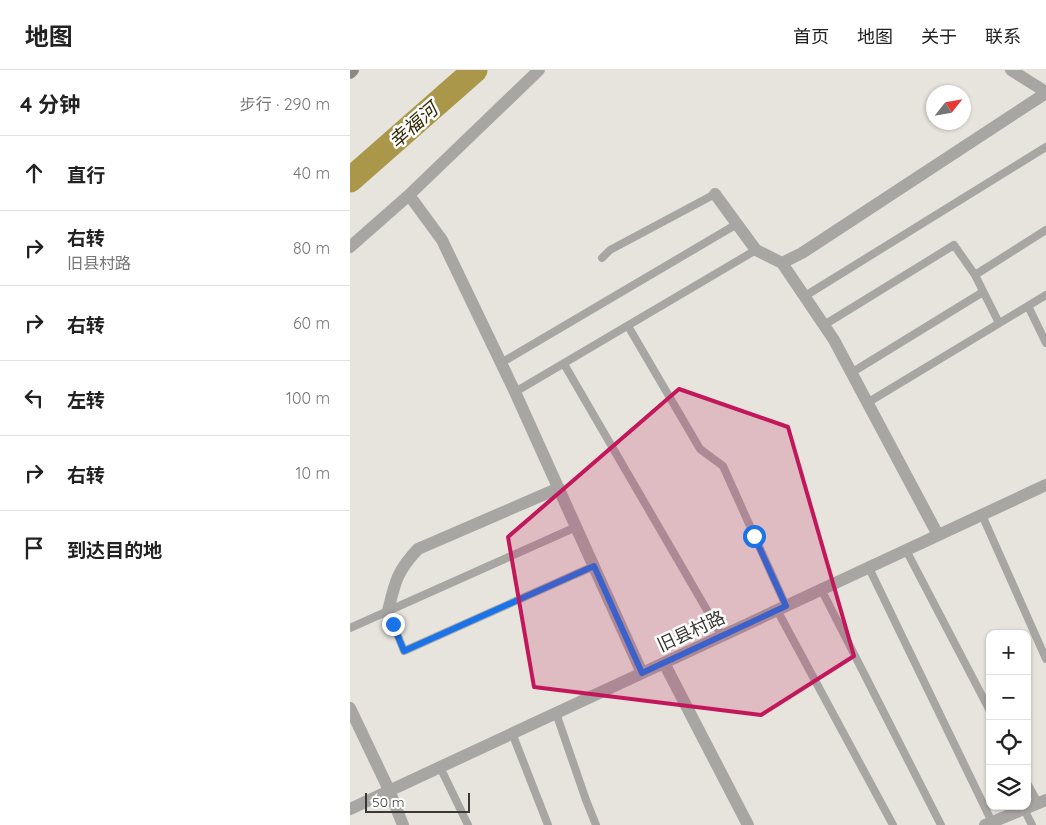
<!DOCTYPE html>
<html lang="zh">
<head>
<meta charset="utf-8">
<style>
	body { margin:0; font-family:Quicksand,"Noto Sans SC",sans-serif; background:#f2f2f2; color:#222 }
	.controls { position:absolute; right:15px; bottom:15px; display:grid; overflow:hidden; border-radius:10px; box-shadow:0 1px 4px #0004 }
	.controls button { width:45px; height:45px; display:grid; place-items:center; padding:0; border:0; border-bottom:1px solid #e0e0e0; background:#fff; color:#222; font:25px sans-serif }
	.compass { position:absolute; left:576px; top:15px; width:45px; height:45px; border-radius:50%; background:#fff; box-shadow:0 1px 4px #0004; rotate:59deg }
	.scale { position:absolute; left:15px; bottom:12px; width:105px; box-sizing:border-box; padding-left:5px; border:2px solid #383834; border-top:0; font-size:14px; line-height:18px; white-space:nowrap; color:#383834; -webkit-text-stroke:4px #fff; paint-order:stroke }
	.stop { position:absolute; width:15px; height:15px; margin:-11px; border:4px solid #1a73e8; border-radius:50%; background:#fff }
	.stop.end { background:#1a73e8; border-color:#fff; box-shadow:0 1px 5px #0008 }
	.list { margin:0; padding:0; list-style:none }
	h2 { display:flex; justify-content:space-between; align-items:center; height:65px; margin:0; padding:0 20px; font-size:21px }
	h2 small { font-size:16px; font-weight:400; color:#767676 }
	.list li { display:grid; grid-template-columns:32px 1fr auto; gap:15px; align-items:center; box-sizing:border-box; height:75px; padding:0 20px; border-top:1px solid #e0e0e0 }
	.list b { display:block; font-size:19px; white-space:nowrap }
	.list p { margin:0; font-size:16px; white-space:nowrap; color:#767676 }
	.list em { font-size:16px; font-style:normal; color:#767676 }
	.icon { flex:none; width:28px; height:28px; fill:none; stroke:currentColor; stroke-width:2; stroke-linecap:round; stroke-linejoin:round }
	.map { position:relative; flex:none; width:696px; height:755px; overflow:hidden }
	header { display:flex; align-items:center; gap:30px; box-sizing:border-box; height:70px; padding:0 25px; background:#fff; border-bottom:1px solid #e0e0e0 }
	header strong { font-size:24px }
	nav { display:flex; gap:28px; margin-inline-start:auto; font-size:18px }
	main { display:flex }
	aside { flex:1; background:#fff }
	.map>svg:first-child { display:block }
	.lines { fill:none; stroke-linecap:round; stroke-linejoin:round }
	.river { stroke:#aa974a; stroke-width:25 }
	.lane { stroke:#a7a6a3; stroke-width:8 }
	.street { stroke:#a7a6a3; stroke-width:12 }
	.secondary { stroke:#8a8984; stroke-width:12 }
	.route { stroke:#1a73e8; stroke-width:6 }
	.marked { fill:#c2185b; fill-opacity:0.2; stroke:#c2185b; stroke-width:4; stroke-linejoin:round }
	.labels { text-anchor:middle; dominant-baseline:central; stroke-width:5; stroke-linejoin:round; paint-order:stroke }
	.street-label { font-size:18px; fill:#383834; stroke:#fff }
	.water-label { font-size:19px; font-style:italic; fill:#332b07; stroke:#fff }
</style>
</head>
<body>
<header>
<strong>地图</strong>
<nav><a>首页</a><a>地图</a><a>关于</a><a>联系</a></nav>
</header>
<main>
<aside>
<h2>4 分钟<small>步行 · 290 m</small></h2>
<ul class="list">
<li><svg class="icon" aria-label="ahead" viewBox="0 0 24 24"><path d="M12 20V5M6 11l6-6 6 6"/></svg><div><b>直行</b></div><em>40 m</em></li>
<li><svg class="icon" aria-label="right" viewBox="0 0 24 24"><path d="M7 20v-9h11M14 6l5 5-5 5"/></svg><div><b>右转</b><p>旧县村路</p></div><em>80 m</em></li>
<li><svg class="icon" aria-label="right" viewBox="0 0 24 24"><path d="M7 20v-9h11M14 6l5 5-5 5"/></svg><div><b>右转</b></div><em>60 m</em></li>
<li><svg class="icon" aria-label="left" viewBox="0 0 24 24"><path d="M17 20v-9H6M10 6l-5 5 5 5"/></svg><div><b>左转</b></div><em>100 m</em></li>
<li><svg class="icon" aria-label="right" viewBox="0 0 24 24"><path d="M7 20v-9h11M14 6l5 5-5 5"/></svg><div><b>右转</b></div><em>10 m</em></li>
<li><svg class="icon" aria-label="arrive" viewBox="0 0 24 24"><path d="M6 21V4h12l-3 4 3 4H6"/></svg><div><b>到达目的地</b></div></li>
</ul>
</aside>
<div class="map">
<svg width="696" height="755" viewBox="0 0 696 755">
	<rect width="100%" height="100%" fill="#e6e4dc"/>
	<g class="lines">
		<path class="river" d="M0 110 125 0"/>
		<path class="lane" d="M252 188 260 180 365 124
			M625 205 649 253
			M455 226 696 77
			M678 236 696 273
			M474 255 604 175 625 205 696 160
			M278 256 350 379 373 396 436 536
			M151 293 387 154
			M214 294 372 566
			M501 303 633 222
			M165 322 406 180
			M517 333 696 225
			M632 445 696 589
			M556 480 640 641
			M519 498 642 752
			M471 519 591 755
			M427 540 543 755
			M38 541 54 581 244 496
			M0 558 226 457
			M206 643 236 730 246 755
			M162 663 198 755
			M90 697 118 755
			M677 713 688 733
			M674 739 682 755"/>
		<path class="street" d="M661 0 696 22
			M365 124 406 180 432 193 484 270 588 465
			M59 125 92 170 165 322 292 603
			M0 177 59 125 189 0
			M432 193 452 183 696 23
			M38 541C45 512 47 501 68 479L209 418
			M314 593 398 755
			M0 638 39 720 53 755
			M0 739 696 415
			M635 755 696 730"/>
		<path class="secondary" d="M0 3 3 0"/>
	</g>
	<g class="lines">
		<path class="route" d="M43 554 54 581 244 496 292 603 436 536 404 466"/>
	</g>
	<path class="marked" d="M329 319 438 357 504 586 411 645 184 617 158 467Z"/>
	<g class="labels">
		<g class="street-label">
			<text transform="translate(341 561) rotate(-25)">旧县村路</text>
		</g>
		<g class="water-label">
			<text transform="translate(63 55) rotate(-41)">幸福河</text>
		</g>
	</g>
</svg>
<div class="controls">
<button>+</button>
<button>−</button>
<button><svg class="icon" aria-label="locate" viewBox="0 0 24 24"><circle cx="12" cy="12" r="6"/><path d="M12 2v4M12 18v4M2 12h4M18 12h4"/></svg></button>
<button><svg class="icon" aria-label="layers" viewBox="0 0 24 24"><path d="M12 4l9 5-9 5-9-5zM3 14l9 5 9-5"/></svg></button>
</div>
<svg class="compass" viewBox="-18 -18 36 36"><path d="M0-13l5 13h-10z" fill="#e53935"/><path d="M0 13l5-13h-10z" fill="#767676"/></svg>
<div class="scale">50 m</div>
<div class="stop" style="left:404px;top:466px"></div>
<div class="stop end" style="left:43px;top:554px"></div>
</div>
</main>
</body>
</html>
